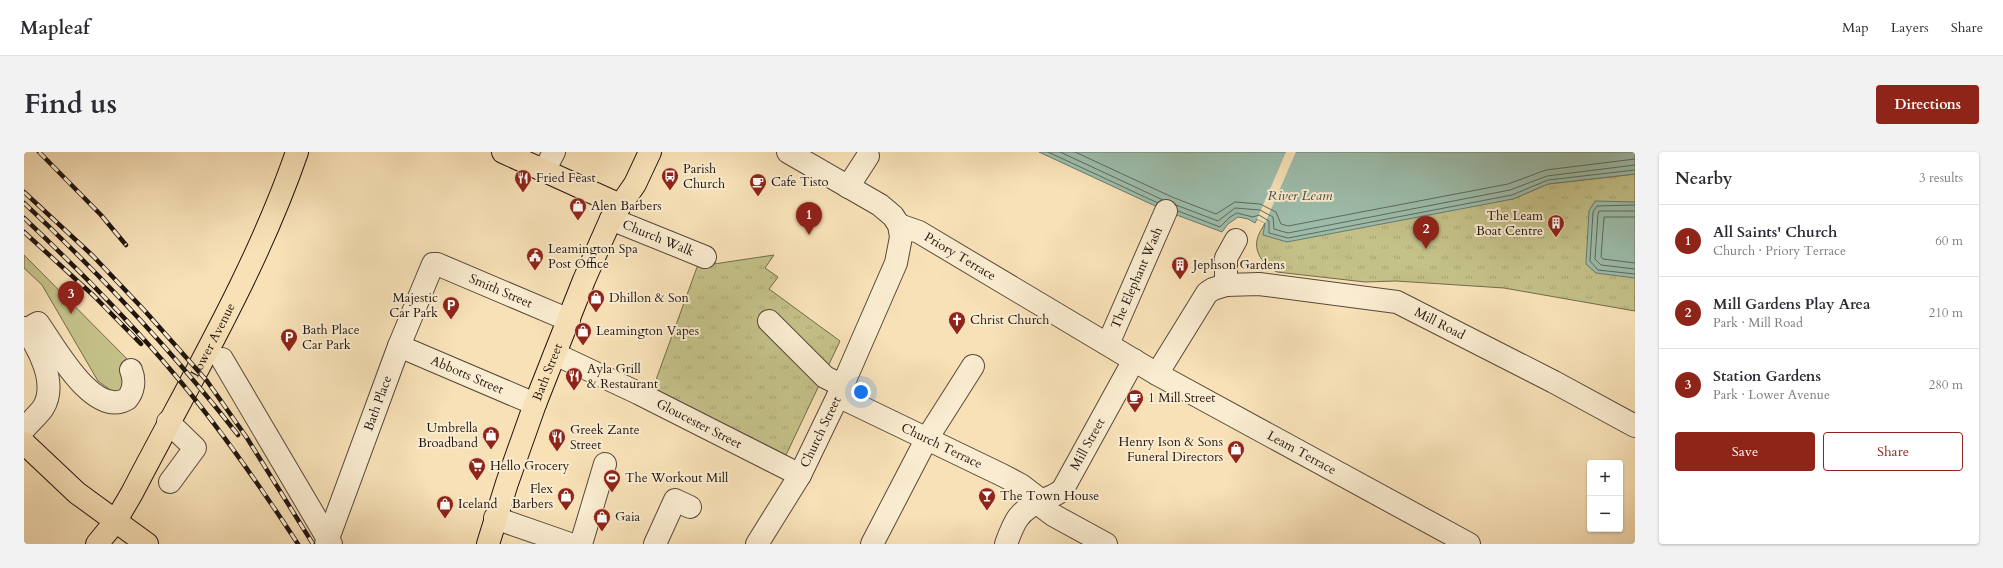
<!DOCTYPE html>
<html lang="en">
<head>
<meta charset="utf-8">
<style>
	body { margin:0; font-family:Cardo,serif; background:#f2f2f3; color:#2b2b33 }
	.controls { position:absolute; right:12px; bottom:12px; display:grid; overflow:hidden; border-radius:4px; box-shadow:0 1px 3px #0004 }
	.controls button { width:36px; height:36px; display:grid; place-items:center; padding:0; border:0; border-bottom:1px solid #e1e1e2; background:#fff; color:#2b2b33; font:20px sans-serif }
	.you { position:absolute; left:837px; top:240px; width:14px; height:14px; margin:-10px; border:3px solid #fff; border-radius:50%; background:#1a73e8; box-shadow:0 0 0 6px #1a73e833 }
	.badge { display:grid; place-items:center; width:26px; height:26px; border-radius:50%; background:#8f2418; color:#fff; font-size:13px; font-weight:700 }
	.pin { position:absolute; translate:-50% -33px; filter:drop-shadow(0 1px 2px #0008) }
	.pin::after { content:''; position:absolute; top:21px; width:14px; height:12px; background:inherit; clip-path:polygon(0 0,100% 0,50% 100%) }
	.list { margin:0; padding:0; list-style:none }
	h2 { display:flex; justify-content:space-between; align-items:center; height:52px; margin:0; padding:0 16px; font-size:17px }
	h2 small { font-size:13px; font-weight:400; color:#7c7c81 }
	.list li { display:grid; grid-template-columns:26px 1fr auto; gap:12px; align-items:center; box-sizing:border-box; height:72px; padding:0 16px; border-top:1px solid #e1e1e2 }
	.list b { display:block; font-size:15px; white-space:nowrap }
	.list p { margin:0; font-size:13px; white-space:nowrap; color:#7c7c81 }
	.list em { font-size:13px; font-style:normal; color:#7c7c81 }
	.actions { display:flex; gap:8px; padding:12px 16px }
	.actions a { flex:1; padding:9px 0; border:1px solid #8f2418; border-radius:4px; text-align:center; font-size:14px; color:#8f2418 }
	.actions .main { background:#8f2418; color:#fff }
	.map { position:relative; flex:none; width:1611px; height:392px; overflow:hidden; border-radius:4px }
	header { display:flex; align-items:center; gap:24px; box-sizing:border-box; height:56px; padding:0 20px; background:#fff; border-bottom:1px solid #e1e1e2 }
	header strong { font-size:19px }
	nav { display:flex; gap:22px; margin-inline-start:auto; font-size:14px }
	.intro { display:flex; align-items:center; justify-content:space-between; box-sizing:border-box; height:96px; padding:0 24px }
	h1 { margin:0; font-size:28px }
	.button { padding:10px 18px; border-radius:4px; background:#8f2418; color:#fff; font-size:14px; font-weight:700 }
	main { display:flex; gap:24px; padding:0 24px }
	aside { flex:1; background:#fff; border-radius:4px; box-shadow:0 1px 3px #0004 }
	.map>svg:first-child { display:block }
	.park { fill:url(#park-tufts); stroke:#726b4c }
	.garden { fill:#c4c189; stroke:#726b4c }
	.water { fill:#9dbeac; stroke:#6b7a6e }
	.pier { fill:#f8e1b7 }
	.lines { fill:none; stroke-linecap:round; stroke-linejoin:round }
	.shore { stroke:#5f6a5e; stroke-width:1 }
	.minor-casing { stroke:#57483a; stroke-width:24 }
	.major-casing { stroke:#211510; stroke-width:24 }
	.minor { stroke:#faecd0; stroke-width:22 }
	.major { stroke:#f8e1b7; stroke-width:22 }
	.rail-casing { stroke:#211510; stroke-width:4.5 }
	.rail { stroke:#faecd0; stroke-width:3; stroke-dasharray:9; stroke-linecap:butt }
	.labels { text-anchor:middle; dominant-baseline:central; stroke-width:4; stroke-linejoin:round; paint-order:stroke }
	.poi-label { font-size:13px; fill:#211510; stroke:#faecd0; text-anchor:start }
	.street-label { font-size:13px; fill:#211510; stroke:#faecd0 }
	.water-label { font-size:14px; font-style:italic; fill:#4c5047; stroke:#faecd0 }
</style>
</head>
<body>
<header>
<strong>Mapleaf</strong>
<nav><a>Map</a><a>Layers</a><a>Share</a></nav>
</header>
<div class="intro"><h1>Find us</h1><a class="button">Directions</a></div>
<main>
<div class="map">
<svg width="1611" height="392" viewBox="0 0 1611 392">
	<defs>
		<pattern id="park-tufts" width="24" height="20" patternUnits="userSpaceOnUse"><rect width="24" height="20" fill="#c4c189"/><path d="M3 7l-1-3M5 7V3M7 7l1-3M15 17l-1-3M17 17v-4M19 17l1-3" fill="none" stroke="#a8a575"/></pattern>
	</defs>
	<rect width="100%" height="100%" fill="#f8e1b7"/>
	<filter id="stains"><feTurbulence type="fractalNoise" baseFrequency=".005" numOctaves="4"/><feColorMatrix values="0 0 0 0 .2 0 0 0 0 .09 0 0 0 0 .02 0 0 0 .5 -.17"/></filter>
	<radialGradient id="worn" r=".72"><stop offset=".6" stop-color="#630" stop-opacity="0"/><stop offset="1" stop-color="#630" stop-opacity=".3"/></radialGradient>
	<path class="park" d="M1611 22V159L1480 136 1372 129 1341 130 1253 120C1242 115 1230 102 1233 88 1234 82 1239 75 1241 71L1489 47 1524 32Z
		M750 103 741 116 754 125 745 137 816 189 762 303 629 236 676 107 683 113Z"/>
	<path class="garden" d="M0 103 111 215 103 238 89 240 74 229 18 133 0 116Z"/>
	<path class="water" d="M1015 0H1611V22L1524 32 1489 47 1263 90 1239 83 1241 71 1233 67 1231 71 1224 67 1214 65 1204 72 1198 80 1142 59Z
		M1571 49 1611 50V126L1572 121 1562 112 1565 59Z"/>
	<path class="pier" d="M1262 0H1272L1241 71 1233 67Z"/>
	<g class="lines">
		<path class="shore" d="M1024 0 1134 51
			M1036 0 1139 48
			M1051 0 1148 45 1192 62 1211 50 1236 52 1252 60 1257 72 1264 74 1484 32 1522 18 1611 7
			M1152 53 1194 69 1211 56 1236 58 1249 65 1250 77 1264 81 1486 38 1523 24 1611 13
			M1611 53 1573 54 1569 60 1566 109 1574 118 1611 122
			M1154 59 1196 75 1206 65 1213 61 1229 65 1235 63 1245 69V81L1264 86 1488 43 1524 28 1611 18
			M1611 59H1575L1574 62 1571 107 1577 113 1611 117
			M1611 65H1580L1577 105 1579 107 1611 111"/>
		<g class="minor-casing">
			<g id="minor">
				<path d="M520 19 530 0"/>
				<path d="M824 35 844 4"/>
				<path id="s1" d="M587 67 681 105"/>
				<path id="s2" d="M875 73 895 80 1133 222 1445 392"/>
				<path d="M1202 133V106L1212 88"/>
				<path d="M745 169 801 225 819 234"/>
				<path d="M10 173 14 171C30 193 69 267 103 247 110 239 111 228 107 218"/>
				<path d="M0 176C15 195 34 232 19 256 14 263 6 270 0 277"/>
				<path id="s3" d="M1084 192 1142 59"/>
				<path id="s4" d="M375 194 511 252"/>
				<path id="s5" d="M531 202 614 241 776 323"/>
				<path d="M198 207 307 392"/>
				<path id="s6" d="M1133 222 1183 141 1189 137 1202 133 1235 132 1373 150 1530 230 1611 274"/>
				<path id="s7" d="M814 244 978 323 997 333 1018 349"/>
				<path d="M144 270 171 296 146 330"/>
				<path d="M1013 351 1029 363 1082 392"/>
				<path d="M471 366 546 392"/>
				<path id="s8" d="M302 392 375 194 409 112H413L545 168"/>
				<path d="M557 392 581 312"/>
				<path d="M631 392 651 348 666 355"/>
				<path id="s9" d="M733 392 776 323 814 244 872 111 877 85 875 73 869 64 856 53 764 0"/>
				<path d="M848 392 902 288 949 214"/>
				<path id="s10" d="M982 392C990 370 994 359 1017 349 1025 345 1032 344 1039 337L1110 208"/>
			</g>
		</g>
		<g class="major-casing">
			<g id="major">
				<path d="M479 0 596 53"/>
				<path d="M0 291 53 341 123 392"/>
				<path id="s11" d="M73 392 91 370 108 341C166 229 232 119 273 0"/>
				<path id="s12" d="M464 392 483 331 511 252 560 128 587 67 611 32 626 0"/>
			</g>
		</g>
		<use href="#minor" class="minor"/>
		<use href="#major" class="major"/>
		<g class="rail-casing">
			<path id="rail" d="M15 0 77 63 102 93
				M0 40 69 104 121 159 183 229 223 286 289 392
				M0 51C77 123 149 200 214 283
				M0 66C53 116 104 167 151 223 196 276 236 334 274 392
				M0 80 70 144 117 192"/>
		</g>
		<use href="#rail" class="rail"/>
	</g>
	<defs>
		<g id="bus-pin" transform="scale(0.9)"><path d="M0 17L-7.5 6A9.5 9.5 0 1 1 7.5 6Z" fill="#8f2418" stroke="#faecd0"/><path d="M-5-6H5V4H4V6H2V4H-2V6H-4V4H-5ZM-3.5-4V0h7V-4ZM-3.5 1.2v1.5H-2V1.2ZM2 1.2v1.5H3.5V1.2Z" fill="#fff"/></g>
		<g id="restaurant-pin" transform="scale(0.9)"><path d="M0 17L-7.5 6A9.5 9.5 0 1 1 7.5 6Z" fill="#8f2418" stroke="#faecd0"/><path d="M-5-6h1v4h1v-4h1v4h1v-4h1v5L-1.5 .5V6h-2V.5L-5-1ZM5-6V6H3V1.5H1.5Q1.5-4 5-6Z" fill="#fff"/></g>
		<g id="cafe-pin" transform="scale(0.9)"><path d="M0 17L-7.5 6A9.5 9.5 0 1 1 7.5 6Z" fill="#8f2418" stroke="#faecd0"/><path d="M-5.5-4.5H6V0H3Q3 3.5 0 3.5H-2.5Q-5.5 3.5-5.5 0ZM3-3.2v2h1.7v-2ZM-6 4.5H4V6H-6Z" fill="#fff"/></g>
		<g id="shop-pin" transform="scale(0.9)"><path d="M0 17L-7.5 6A9.5 9.5 0 1 1 7.5 6Z" fill="#8f2418" stroke="#faecd0"/><path d="M-5-2.5h2.3a2.7 3.5 0 0 1 5.4 0H5L5.5 6h-11ZM-1.5-2.5h3a1.5 2.3 0 0 0-3 0Z" fill="#fff"/></g>
		<g id="building-pin" transform="scale(0.9)"><path d="M0 17L-7.5 6A9.5 9.5 0 1 1 7.5 6Z" fill="#8f2418" stroke="#faecd0"/><path d="M-4-6H4V6H1V3H-1V6H-4ZM-2.5-4.3h1.7v1.8h-1.7ZM.8-4.3h1.7v1.8H.8ZM-2.5-1h1.7V.8h-1.7ZM.8-1h1.7V.8H.8Z" fill="#fff"/></g>
		<g id="civic-pin" transform="scale(0.9)"><path d="M0 17L-7.5 6A9.5 9.5 0 1 1 7.5 6Z" fill="#8f2418" stroke="#faecd0"/><path d="M-.6-6.5H3V-4.5H.6V-3L4-1V1h2V6H-6V1h2V-1L-.6-3ZM-1.2 2.5V6h2.4V2.5Z" fill="#fff"/></g>
		<g id="parking-pin" transform="scale(0.9)"><path d="M0 17L-7.5 6A9.5 9.5 0 1 1 7.5 6Z" fill="#8f2418" stroke="#faecd0"/><path d="M-3.5-5.5H1a3.5 3.5 0 0 1 0 7H-1V5.5H-3.5ZM-1-3.4V-.6H.8a1.4 1.4 0 0 0 0-2.8Z" fill="#fff"/></g>
		<g id="church-pin" transform="scale(0.9)"><path d="M0 17L-7.5 6A9.5 9.5 0 1 1 7.5 6Z" fill="#8f2418" stroke="#faecd0"/><path d="M-1.2-6h2.4v3.5h3.3v2.4h-3.3V6h-2.4V-.1h-3.3v-2.4h3.3Z" fill="#fff"/></g>
		<g id="supermarket-pin" transform="scale(0.9)"><path d="M0 17L-7.5 6A9.5 9.5 0 1 1 7.5 6Z" fill="#8f2418" stroke="#faecd0"/><path d="M-6-5.5h2.5l.6 2H6L4.5 2H-2.5L-4.4-4H-6ZM-1.5 3.2a1.3 1.3 0 1 0 .1 0ZM3 3.2a1.3 1.3 0 1 0 .1 0Z" fill="#fff"/></g>
		<g id="stadium-pin" transform="scale(0.9)"><path d="M0 17L-7.5 6A9.5 9.5 0 1 1 7.5 6Z" fill="#8f2418" stroke="#faecd0"/><path d="M0-5a6.5 5 0 1 0 0 10a6.5 5 0 1 0 0-10ZM-3.5-1.8h7v3.6h-7Z" fill="#fff"/></g>
		<g id="bar-pin" transform="scale(0.9)"><path d="M0 17L-7.5 6A9.5 9.5 0 1 1 7.5 6Z" fill="#8f2418" stroke="#faecd0"/><path d="M-6-5H6L.8 .8V4.5H3.5V6h-7V4.5H-.8V.8Z" fill="#fff"/></g>
	</defs>
	<g fill-rule="evenodd">
		<use href="#bus-pin" x="646" y="24"/>
		<use href="#restaurant-pin" x="499" y="26"/>
		<use href="#cafe-pin" x="734" y="30"/>
		<use href="#shop-pin" x="554" y="54"/>
		<use href="#building-pin" x="1532" y="71"/>
		<use href="#civic-pin" x="511" y="104"/>
		<use href="#building-pin" x="1156" y="113"/>
		<use href="#shop-pin" x="572" y="146"/>
		<use href="#parking-pin" x="427" y="153"/>
		<use href="#church-pin" x="933" y="168"/>
		<use href="#shop-pin" x="559" y="179"/>
		<use href="#parking-pin" x="265" y="185"/>
		<use href="#restaurant-pin" x="550" y="224"/>
		<use href="#cafe-pin" x="1111" y="246"/>
		<use href="#shop-pin" x="467" y="283"/>
		<use href="#restaurant-pin" x="533" y="285"/>
		<use href="#shop-pin" x="1212" y="297"/>
		<use href="#supermarket-pin" x="453" y="314"/>
		<use href="#stadium-pin" x="588" y="326"/>
		<use href="#shop-pin" x="542" y="344"/>
		<use href="#bar-pin" x="963" y="344"/>
		<use href="#shop-pin" x="421" y="352"/>
		<use href="#shop-pin" x="578" y="365"/>
	</g>
	<g class="labels">
		<g class="poi-label">
			<text x="659" y="17">Parish<tspan x="659" dy="15">Church</tspan></text>
			<text x="512" y="26">Fried Feast</text>
			<text x="747" y="30">Cafe Tisto</text>
			<text x="567" y="54">Alen Barbers</text>
			<text x="1519" y="64" text-anchor="end">The Leam<tspan x="1519" dy="15">Boat Centre</tspan></text>
			<text x="524" y="97">Leamington Spa<tspan x="524" dy="15">Post Office</tspan></text>
			<text x="1169" y="113">Jephson Gardens</text>
			<text x="414" y="146" text-anchor="end">Majestic<tspan x="414" dy="15">Car Park</tspan></text>
			<text x="585" y="146">Dhillon &amp; Son</text>
			<text x="946" y="168">Christ Church</text>
			<text x="278" y="178">Bath Place<tspan x="278" dy="15">Car Park</tspan></text>
			<text x="572" y="179">Leamington Vapes</text>
			<text x="563" y="217">Ayla Grill<tspan x="563" dy="15">&amp; Restaurant</tspan></text>
			<text x="1124" y="246">1 Mill Street</text>
			<text x="454" y="276" text-anchor="end">Umbrella<tspan x="454" dy="15">Broadband</tspan></text>
			<text x="546" y="278">Greek Zante<tspan x="546" dy="15">Street</tspan></text>
			<text x="1199" y="290" text-anchor="end">Henry Ison &amp; Sons<tspan x="1199" dy="15">Funeral Directors</tspan></text>
			<text x="466" y="314">Hello Grocery</text>
			<text x="601" y="326">The Workout Mill</text>
			<text x="529" y="337" text-anchor="end">Flex<tspan x="529" dy="15">Barbers</tspan></text>
			<text x="976" y="344">The Town House</text>
			<text x="434" y="352">Iceland</text>
			<text x="591" y="365">Gaia</text>
		</g>
		<g class="street-label">
			<text stroke="none"><textPath href="#s1" startOffset="51">Church Walk</textPath></text>
			<text stroke="none"><textPath href="#s2" startOffset="69">Priory Terrace</textPath></text>
			<text stroke="none"><textPath href="#s3" startOffset="72">The Elephant Wash</textPath></text>
			<text stroke="none"><textPath href="#s8" startOffset="373">Smith Street</textPath></text>
			<text stroke="none"><textPath href="#s6" startOffset="336">Mill Road</textPath></text>
			<text stroke="none"><textPath href="#s11" startOffset="235">Lower Avenue</textPath></text>
			<text stroke="none"><textPath href="#s12" startOffset="182">Bath Street</textPath></text>
			<text stroke="none"><textPath href="#s4" startOffset="74">Abbotts Street</textPath></text>
			<text stroke="none"><textPath href="#s8" startOffset="150">Bath Place</textPath></text>
			<text stroke="none"><textPath href="#s5" startOffset="160">Gloucester Street</textPath></text>
			<text stroke="none"><textPath href="#s9" startOffset="129">Church Street</textPath></text>
			<text stroke="none"><textPath href="#s10" startOffset="134">Mill Street</textPath></text>
			<text stroke="none"><textPath href="#s7" startOffset="115">Church Terrace</textPath></text>
			<text stroke="none"><textPath href="#s2" startOffset="463">Leam Terrace</textPath></text>
		</g>
		<g class="water-label">
			<text x="1276" y="43">River Leam</text>
		</g>
	</g>
	<rect width="100%" height="100%" filter="url(#stains)"/>
	<rect width="100%" height="100%" fill="url(#worn)"/>
</svg>
<div class="controls">
<button>+</button>
<button>−</button>
</div>
<div class="you"></div>
<div class="pin badge" style="left:785px;top:83px">1</div>
<div class="pin badge" style="left:1402px;top:97px">2</div>
<div class="pin badge" style="left:47px;top:162px">3</div>
</div>
<aside>
<h2>Nearby<small>3 results</small></h2>
<ul class="list">
<li><span class="badge">1</span><div><b>All Saints' Church</b><p>Church · Priory Terrace</p></div><em>60 m</em></li>
<li><span class="badge">2</span><div><b>Mill Gardens Play Area</b><p>Park · Mill Road</p></div><em>210 m</em></li>
<li><span class="badge">3</span><div><b>Station Gardens</b><p>Park · Lower Avenue</p></div><em>280 m</em></li>
</ul>
<div class="actions"><a class="main">Save</a><a>Share</a></div>
</aside>
</main>
</body>
</html>
